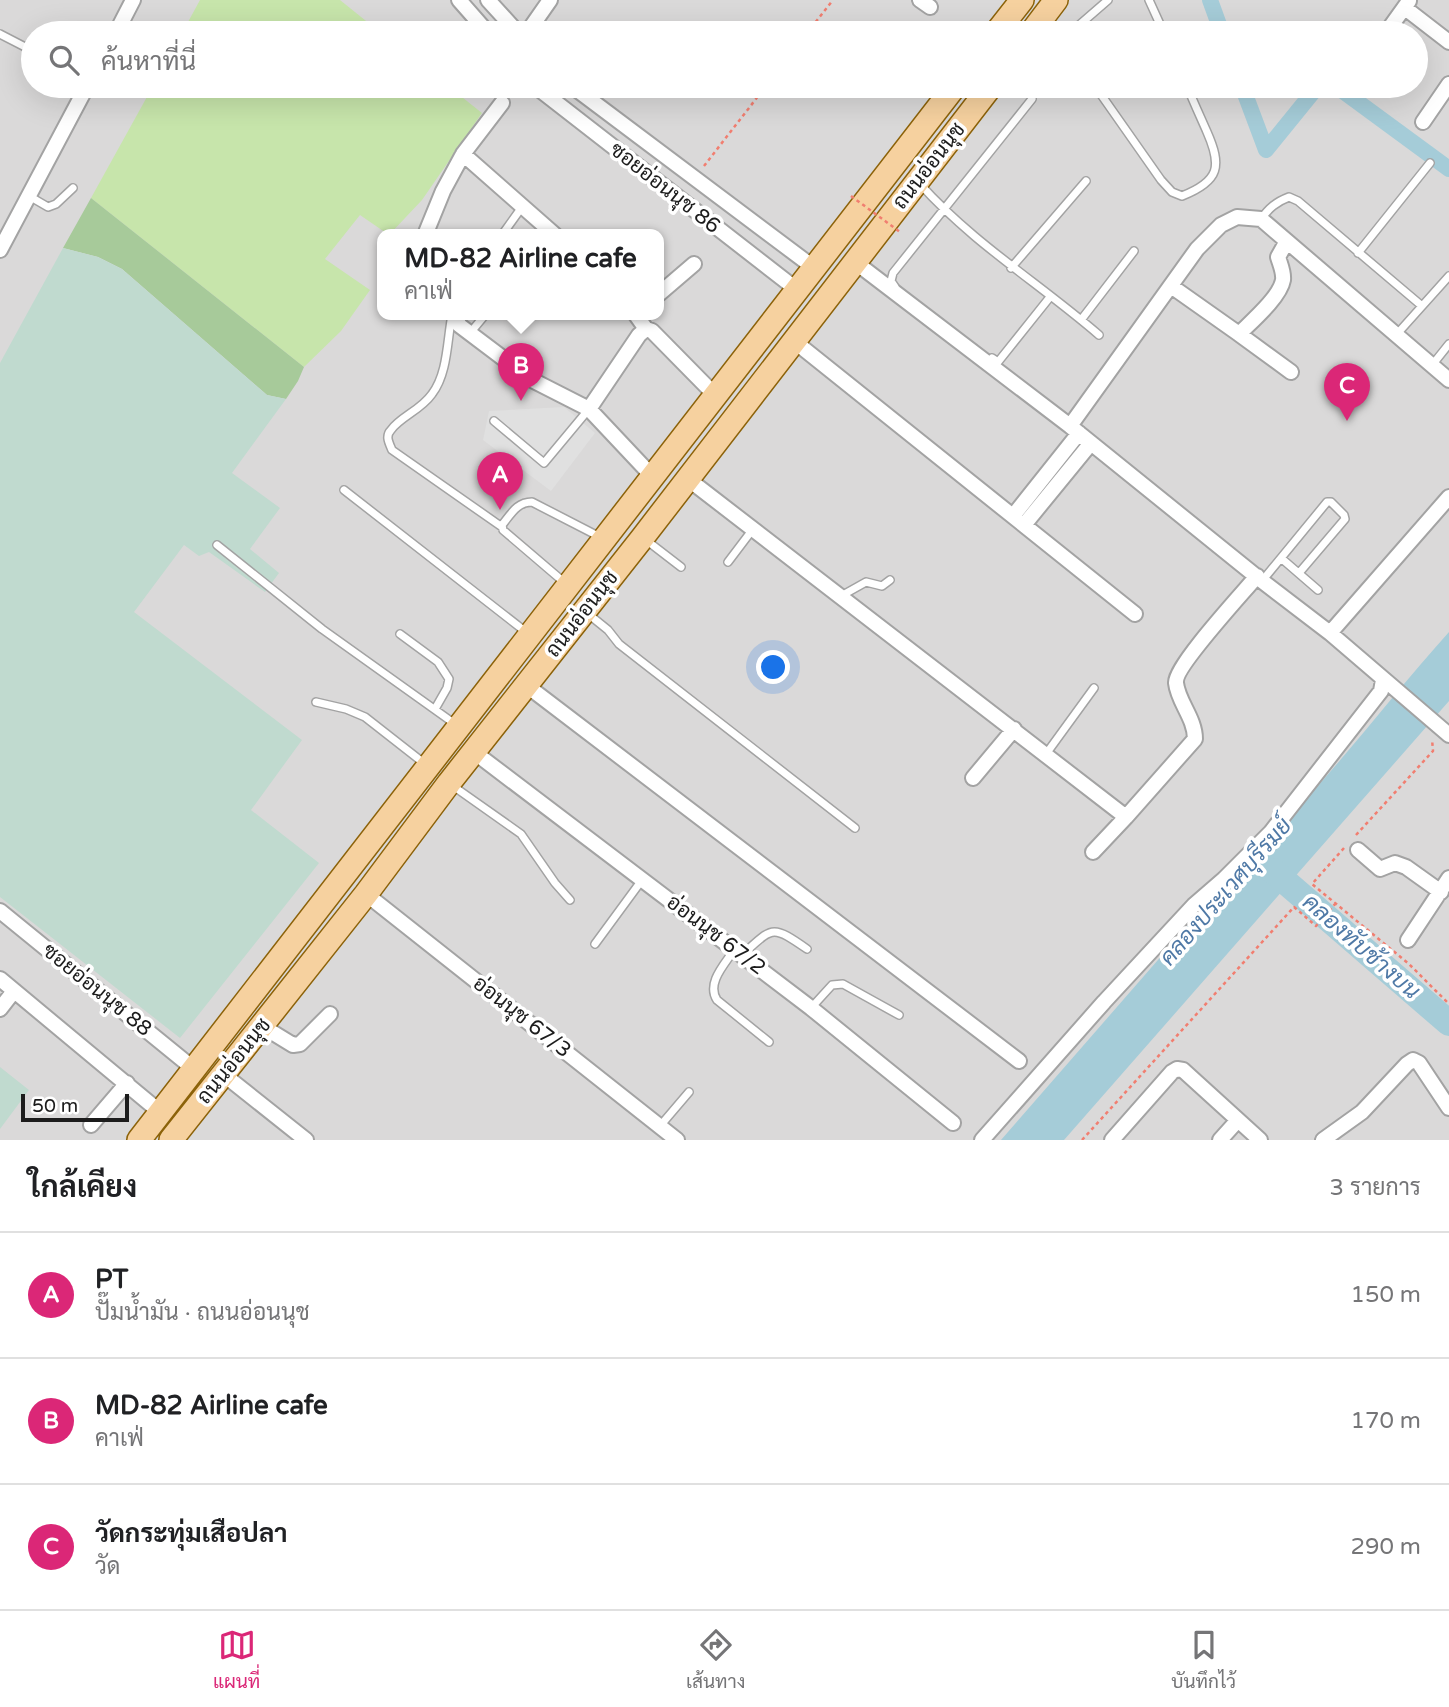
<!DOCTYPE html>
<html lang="th">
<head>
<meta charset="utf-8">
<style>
	body { margin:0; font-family:"Varela Round",Sarabun,sans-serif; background:#f6f6f6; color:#202124 }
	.scale { position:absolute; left:21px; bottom:18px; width:108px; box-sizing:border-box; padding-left:7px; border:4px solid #1c1c1c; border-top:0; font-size:19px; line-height:24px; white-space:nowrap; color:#1c1c1c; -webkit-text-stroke:5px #fff; paint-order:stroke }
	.you { position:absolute; left:774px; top:668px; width:24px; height:24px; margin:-18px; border:5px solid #fff; border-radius:50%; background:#1a73e8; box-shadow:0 0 0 10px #1a73e833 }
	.badge { display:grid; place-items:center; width:46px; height:46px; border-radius:50%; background:#db2777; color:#fff; font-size:23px; font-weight:700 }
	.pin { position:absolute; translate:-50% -58px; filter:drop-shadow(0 2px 4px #0008) }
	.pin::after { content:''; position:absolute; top:37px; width:24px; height:21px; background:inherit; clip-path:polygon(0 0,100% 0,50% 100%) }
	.popup { position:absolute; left:377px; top:229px; width:287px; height:91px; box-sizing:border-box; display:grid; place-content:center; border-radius:14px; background:#fff; filter:drop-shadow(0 2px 5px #0005); font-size:23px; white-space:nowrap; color:#757577 }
	.popup b { font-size:26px; color:#202124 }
	.popup::after { content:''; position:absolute; left:50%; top:100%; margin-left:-14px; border:14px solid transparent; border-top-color:#fff }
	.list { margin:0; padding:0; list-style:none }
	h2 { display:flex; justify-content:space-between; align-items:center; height:91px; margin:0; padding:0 28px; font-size:30px }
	h2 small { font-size:23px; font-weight:400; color:#757577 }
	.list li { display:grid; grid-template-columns:46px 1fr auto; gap:21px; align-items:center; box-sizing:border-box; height:126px; padding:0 28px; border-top:2px solid #e0e0e0 }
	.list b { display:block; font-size:26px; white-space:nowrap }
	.list p { margin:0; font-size:23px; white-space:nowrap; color:#757577 }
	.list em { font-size:23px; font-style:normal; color:#757577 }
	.icon { flex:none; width:38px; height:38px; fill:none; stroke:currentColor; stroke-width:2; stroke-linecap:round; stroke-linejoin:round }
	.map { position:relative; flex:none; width:1449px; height:1140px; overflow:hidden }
	.search { position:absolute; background:#fff; box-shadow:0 7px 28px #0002; left:21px; right:21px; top:21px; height:77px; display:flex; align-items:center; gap:18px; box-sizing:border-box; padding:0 24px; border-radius:38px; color:#757577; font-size:26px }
	.sheet { height:469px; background:#fff }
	nav { display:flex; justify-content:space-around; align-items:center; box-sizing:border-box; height:98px; border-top:2px solid #e0e0e0; background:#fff; font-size:19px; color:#757577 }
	nav a { display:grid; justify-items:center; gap:4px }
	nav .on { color:#db2777 }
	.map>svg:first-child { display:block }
	.residential { fill:#dad9d9; fill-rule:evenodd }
	.grass { fill:#c7e5ab }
	.forest { fill:#a7ca9a }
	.wetland { fill:#c0dacf }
	.parking { fill:#e0e0e0 }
	.water { fill:#a5ccd8 }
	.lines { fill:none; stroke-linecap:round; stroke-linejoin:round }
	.canal { stroke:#a5ccd8; stroke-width:16 }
	.river { stroke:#a5ccd8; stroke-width:26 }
	.service-casing { stroke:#a3a3a3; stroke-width:10 }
	.minor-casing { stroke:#a3a3a3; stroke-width:18 }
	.primary-casing { stroke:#8c6209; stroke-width:26 }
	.path { stroke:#f17e70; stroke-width:2.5; stroke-dasharray:3.5 3.5; stroke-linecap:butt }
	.service { stroke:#fff; stroke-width:7 }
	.minor { stroke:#fff; stroke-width:14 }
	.primary { stroke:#f6d19f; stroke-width:23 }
	.path-bridge { stroke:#f17e70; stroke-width:2.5; stroke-dasharray:3.5 3.5; stroke-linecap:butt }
	.labels { text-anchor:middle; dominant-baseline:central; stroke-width:7; stroke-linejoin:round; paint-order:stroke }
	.street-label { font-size:21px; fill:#1c1c1c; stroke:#fff }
	.water-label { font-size:23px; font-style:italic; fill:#4f79a6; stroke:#fff }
</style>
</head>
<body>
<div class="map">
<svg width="1449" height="1140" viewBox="0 0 1449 1140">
	<rect width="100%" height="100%" fill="#edeae3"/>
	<path class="residential" d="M0 0H1449V1140H0ZM33 33H1416V86H33ZM383 235H659V315H383Z"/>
	<path class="grass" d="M200 0H340L381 33H182Z
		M153 86H448L482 113 422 200 389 235 360 215 325 259 370 290 341 331 304 367 91 198Z"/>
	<path class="forest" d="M91 198 304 367 298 381 286 399 267 395 122 269 98 257 63 248Z"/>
	<path class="wetland" d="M63 248 98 257 122 269 267 395 286 399 232 473 280 508 250 549 279 573 265 592 209 552 199 556 184 545 134 612 302 740 251 810 319 863 180 1038 0 897V363Z
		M0 1067 29 1090 0 1129Z"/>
	<path class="parking" d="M564 407 595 433 551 491 483 440 489 411Z"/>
	<path class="water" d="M1449 632V701L1064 1140H1001L1239 867C1317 796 1379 710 1449 632Z"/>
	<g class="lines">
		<path class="canal" d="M1210 0 1222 33
			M1242 86 1266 150 1318 86
			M1336 86 1449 169"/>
		<path class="river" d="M1273 871 1449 1023"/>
		<g class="service-casing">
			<path id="service" d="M1149 0 1164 33
				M1070 33 1108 0
				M0 34 29 49
				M1095 86 1161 180 1172 192 1182 196C1220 181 1222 166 1207 132 1200 116 1193 101 1187 86
				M920 184C973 243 1040 284 1099 335
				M29 196 48 207 56 204 73 188
				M1261 219C1269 208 1276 202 1289 197L1298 201 1422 306
				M502 235 522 207
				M1358 253 1430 163
				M1011 268 1086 181
				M895 287 891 281 893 273 1032 99
				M452 315C447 340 448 373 432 394 421 410 400 417 391 430 385 436 389 443 392 450L502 527
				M1081 320 1134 251
				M470 333 485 315
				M1397 334 1449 276
				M992 358 998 362 1050 297
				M1433 364 1449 344
				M494 421 544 463 589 409
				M344 490 526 632
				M646 540 681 567
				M217 545 322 629 455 724
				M1281 558 1318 590
				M728 562 753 529
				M1262 581 1327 502H1331L1344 515 1345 519 1299 573
				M565 583 503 530 502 525C511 514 517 502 532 502L602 538
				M841 596 866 582 882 586 890 580
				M587 613 608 630 619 644 855 828
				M400 634 438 662 449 679 447 688 435 709
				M316 702 346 709 365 717 425 764
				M1046 754 1094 688
				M453 786 521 834 555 883 570 900
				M595 944 642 880
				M734 950C725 964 706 983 717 1000L769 1042
				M742 955C773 927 771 924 807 949
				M811 1008 832 985 843 984 899 1015
				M660 1126 689 1092"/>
		</g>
		<g class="minor-casing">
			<path id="minor" d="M459 0 488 33
				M488 0 518 33
				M920 0 930 7
				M1405 8 1449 42
				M116 33 133 0
				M527 33 550 0
				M1386 33 1409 1
				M535 86 796 289
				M572 86 813 267
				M1423 122 1449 84
				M463 154 555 235
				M425 235 443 191 463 154 502 103
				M0 250 87 86
				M855 262 1070 426 1262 581 1330 633 1449 735
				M1171 286 1239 334C1252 321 1280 297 1283 280 1284 272 1280 264 1278 257L1287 241
				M659 294 694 264
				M456 315 459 325 532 380 589 409
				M636 315 646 329
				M1239 334 1291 372
				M794 341 1135 614
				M1070 426 1197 249 1221 225 1237 217 1261 219 1449 380
				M653 477 589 409 639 335 646 329 652 331 715 395
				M688 479 1126 817 1195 739C1195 718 1178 702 1176 683 1174 667 1243 593 1257 576
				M1013 516 1079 433
				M1024 525 1091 443
				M1330 633 1449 497
				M526 685 1019 1061
				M474 752 811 1008 953 1123
				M973 778 1014 729
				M1358 850 1380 869 1395 863 1406 867 1441 892
				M1093 852 1126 817
				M366 894 677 1140
				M0 911 194 1069
				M1408 940 1449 878
				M0 979 160 1112
				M0 1009 14 991
				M262 1026 293 1045 300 1044 330 1014
				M223 1074 306 1140
				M91 1125 127 1083
				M982 1140 1104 1002 1194 905 1224 879 1271 832 1381 691 1383 680
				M1112 1140 1172 1072 1177 1069 1183 1070 1260 1140
				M1220 1140 1238 1120
				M1323 1140 1362 1112 1407 1064 1413 1060 1419 1063 1449 1108"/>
		</g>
		<g class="primary-casing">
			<path id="primary" d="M996 33 1022 0
				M1031 33 1056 0
				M139 1140 955 86
				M171 1140 366 894 449 783 643 537 991 86"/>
		</g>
		<path class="path" d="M807 33 833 0
			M704 166 766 86
			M1356 835 1433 751 1432 739
			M1344 848 1312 884 1409 964 1449 1004
			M1082 1140 1294 907 1316 926 1335 904"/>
		<use href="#service" class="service"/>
		<use href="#minor" class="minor"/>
		<use href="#primary" class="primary"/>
		<path class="path-bridge" d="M851 196 900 232"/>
	</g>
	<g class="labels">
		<g class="street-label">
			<text transform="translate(929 166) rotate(-52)">ถนนอ่อนนุช</text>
			<text transform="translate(665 188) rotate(38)">ซอยอ่อนนุช 86</text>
			<text transform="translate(582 614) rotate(-52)">ถนนอ่อนนุช</text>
			<text transform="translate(716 935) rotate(37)">อ่อนนุช 67/2</text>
			<text transform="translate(97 990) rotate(39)">ซอยอ่อนนุช 88</text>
			<text transform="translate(522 1017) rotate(38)">อ่อนนุช 67/3</text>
			<text transform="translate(234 1061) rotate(-51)">ถนนอ่อนนุช</text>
		</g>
		<g class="water-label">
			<text transform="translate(1226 892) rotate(-49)">คลองประเวศบุรีรมย์</text>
			<text transform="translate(1361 947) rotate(41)">คลองทับช้างบน</text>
		</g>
	</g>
</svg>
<div class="scale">50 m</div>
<div class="you"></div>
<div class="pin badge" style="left:500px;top:510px">A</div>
<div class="pin badge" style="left:521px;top:401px">B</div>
<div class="popup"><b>MD-82 Airline cafe</b>คาเฟ่</div>
<div class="pin badge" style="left:1347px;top:421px">C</div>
<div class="search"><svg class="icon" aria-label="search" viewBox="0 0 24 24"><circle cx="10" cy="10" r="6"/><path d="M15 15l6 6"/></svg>ค้นหาที่นี่</div>
</div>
<section class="sheet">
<h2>ใกล้เคียง<small>3 รายการ</small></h2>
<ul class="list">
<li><span class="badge">A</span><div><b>PT</b><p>ปั๊มน้ำมัน · ถนนอ่อนนุช</p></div><em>150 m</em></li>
<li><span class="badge">B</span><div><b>MD-82 Airline cafe</b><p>คาเฟ่</p></div><em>170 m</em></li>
<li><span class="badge">C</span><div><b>วัดกระทุ่มเสือปลา</b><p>วัด</p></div><em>290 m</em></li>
</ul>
</section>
<nav>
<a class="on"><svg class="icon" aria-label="map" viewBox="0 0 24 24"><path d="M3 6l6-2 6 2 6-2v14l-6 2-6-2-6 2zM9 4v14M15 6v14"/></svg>แผนที่</a>
<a><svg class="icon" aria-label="directions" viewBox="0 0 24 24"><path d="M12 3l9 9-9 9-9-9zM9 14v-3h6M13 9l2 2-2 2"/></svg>เส้นทาง</a>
<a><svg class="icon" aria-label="saved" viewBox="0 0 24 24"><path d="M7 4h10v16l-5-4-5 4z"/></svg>บันทึกไว้</a>
</nav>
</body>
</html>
